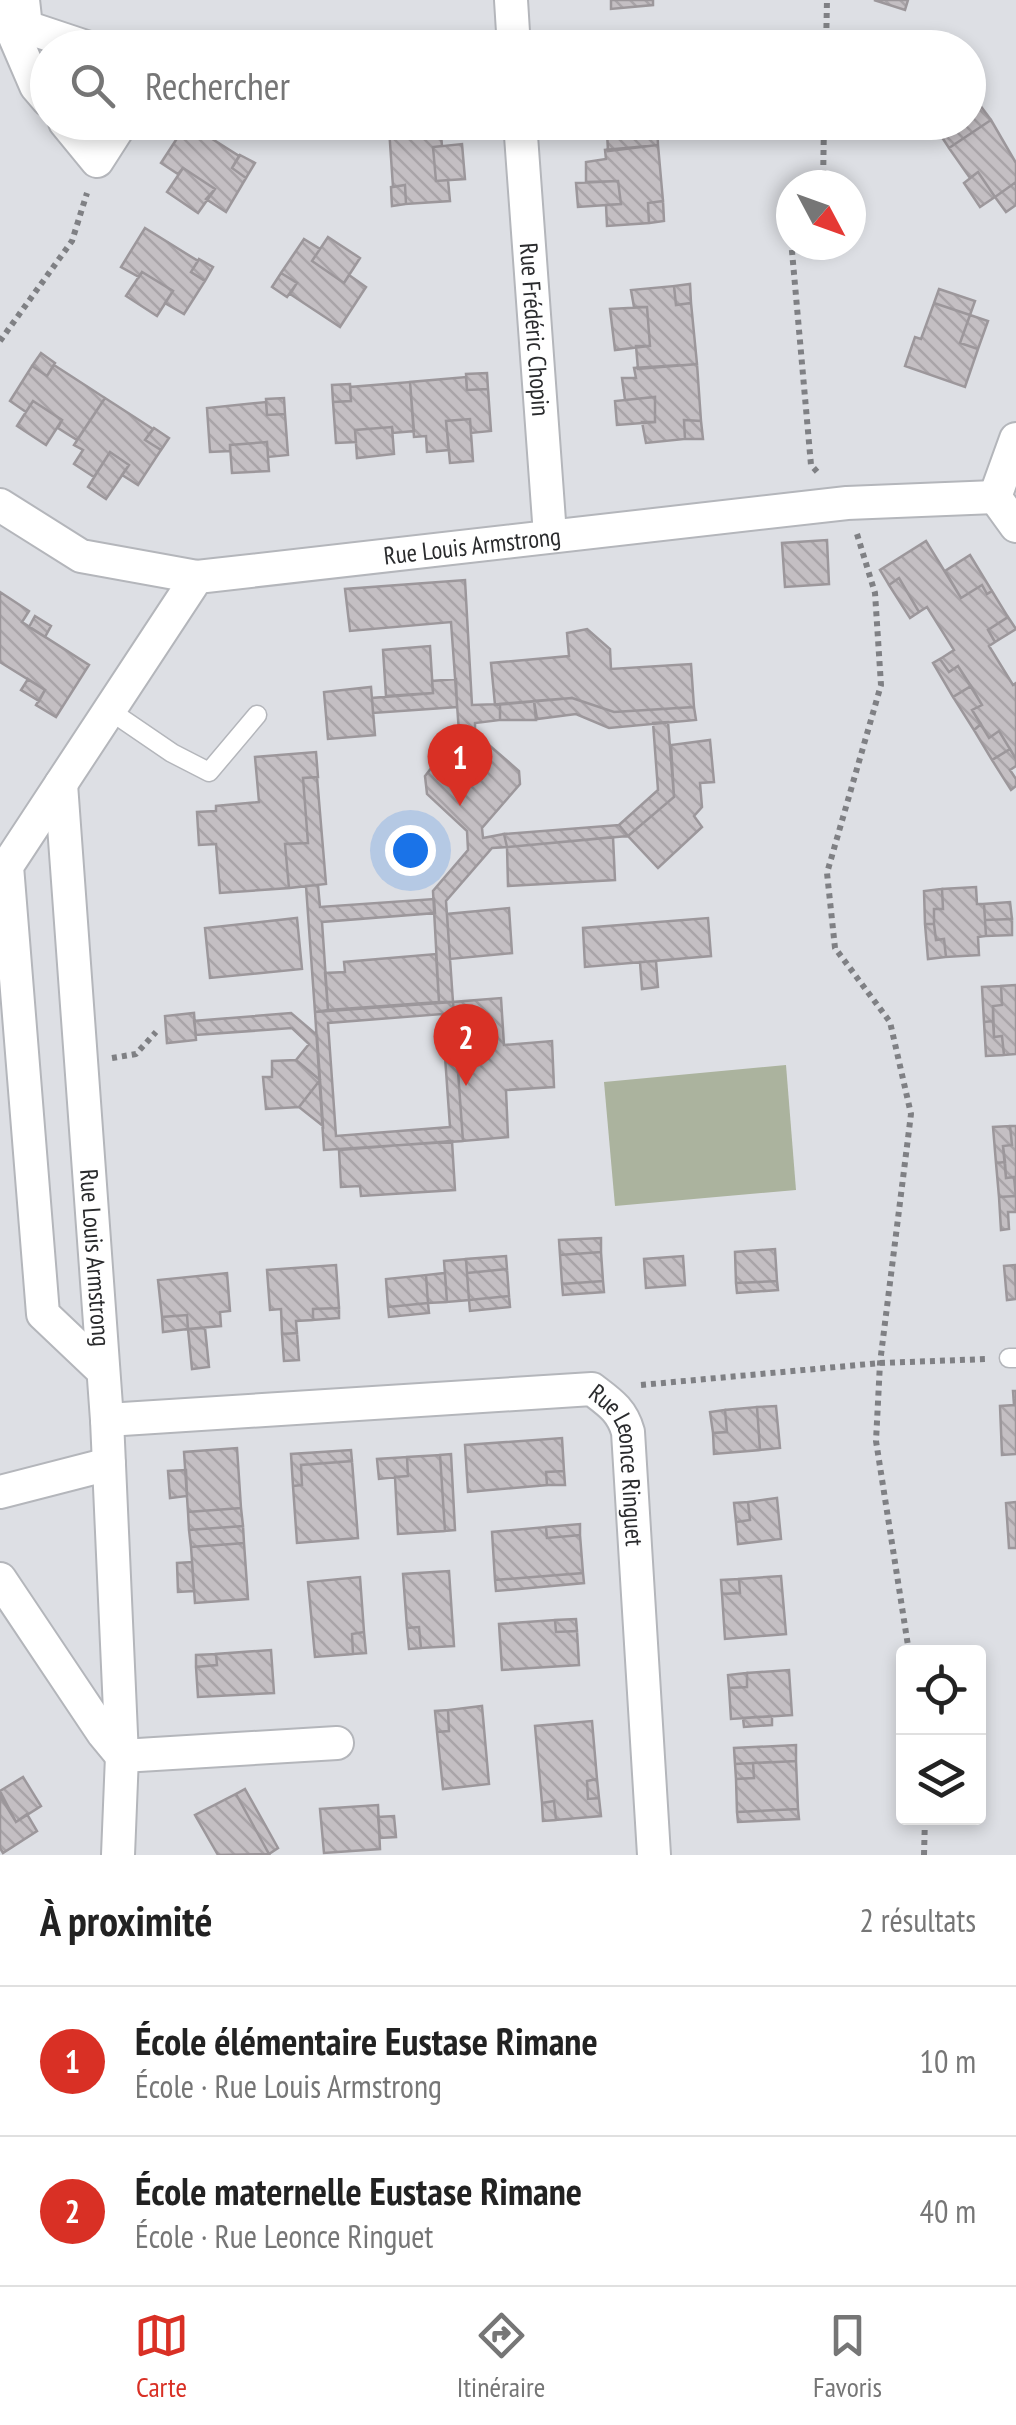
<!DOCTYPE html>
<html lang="fr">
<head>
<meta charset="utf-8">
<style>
	body { margin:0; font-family:"PT Sans Narrow",sans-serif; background:#f2f2f2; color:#222 }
	.controls { position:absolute; right:30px; bottom:30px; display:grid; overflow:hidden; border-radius:10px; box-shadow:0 5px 15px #0003 }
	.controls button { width:90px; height:90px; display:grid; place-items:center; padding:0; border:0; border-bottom:2px solid #e0e0e0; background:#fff; color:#222; font:50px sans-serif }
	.compass { position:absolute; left:776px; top:170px; width:90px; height:90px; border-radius:50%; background:#fff; box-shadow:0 5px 15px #0003; rotate:131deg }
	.you { position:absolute; left:410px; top:850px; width:35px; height:35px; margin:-25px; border:8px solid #fff; border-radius:50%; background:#1a73e8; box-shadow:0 0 0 15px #1a73e833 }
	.badge { display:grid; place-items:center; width:65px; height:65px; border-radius:50%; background:#d93025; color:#fff; font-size:32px; font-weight:700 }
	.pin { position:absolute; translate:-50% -82px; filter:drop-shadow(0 2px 5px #0008) }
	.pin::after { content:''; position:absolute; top:52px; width:35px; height:30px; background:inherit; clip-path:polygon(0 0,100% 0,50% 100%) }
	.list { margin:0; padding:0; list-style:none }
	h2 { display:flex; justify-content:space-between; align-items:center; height:130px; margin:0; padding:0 40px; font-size:42px }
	h2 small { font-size:32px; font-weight:400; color:#767676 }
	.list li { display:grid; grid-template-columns:65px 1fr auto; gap:30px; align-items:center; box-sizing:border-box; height:150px; padding:0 40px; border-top:2px solid #e0e0e0 }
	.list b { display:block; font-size:38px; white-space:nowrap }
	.list p { margin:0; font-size:32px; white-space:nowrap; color:#767676 }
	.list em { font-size:32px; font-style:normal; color:#767676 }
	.icon { flex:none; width:55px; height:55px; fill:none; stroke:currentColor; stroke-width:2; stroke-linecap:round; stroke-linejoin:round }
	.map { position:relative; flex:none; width:1016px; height:1855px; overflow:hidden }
	.search { position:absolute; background:#fff; box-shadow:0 5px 15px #0003; left:30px; right:30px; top:30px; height:110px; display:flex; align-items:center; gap:25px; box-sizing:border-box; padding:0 35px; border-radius:55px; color:#767676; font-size:38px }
	.sheet { height:430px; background:#fff }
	nav { display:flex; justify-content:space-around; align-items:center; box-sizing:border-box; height:140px; border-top:2px solid #e0e0e0; background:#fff; font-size:28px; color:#767676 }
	nav a { display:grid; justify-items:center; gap:5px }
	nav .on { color:#d93025 }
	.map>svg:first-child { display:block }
	.green { fill:#abb39e }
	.building { fill:url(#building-back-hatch); stroke:#9c979b; stroke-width:2.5; fill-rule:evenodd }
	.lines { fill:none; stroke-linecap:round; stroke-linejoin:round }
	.service-casing { stroke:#b4b6bb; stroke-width:21 }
	.minor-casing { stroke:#b4b6bb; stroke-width:36 }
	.path { stroke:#7f8084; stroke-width:6; stroke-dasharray:5 5; stroke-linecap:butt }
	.service { stroke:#fff; stroke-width:18 }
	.minor { stroke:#fff; stroke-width:32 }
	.labels { text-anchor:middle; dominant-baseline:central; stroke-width:9; stroke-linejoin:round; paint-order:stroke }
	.street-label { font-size:25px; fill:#2a2b2d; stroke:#dddfe4 }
</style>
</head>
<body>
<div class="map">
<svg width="1016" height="1855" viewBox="0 0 1016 1855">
	<defs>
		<pattern id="building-back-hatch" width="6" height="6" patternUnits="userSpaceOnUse" patternTransform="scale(2.5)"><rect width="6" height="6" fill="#c4bfc3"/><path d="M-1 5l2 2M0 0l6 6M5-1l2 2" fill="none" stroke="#a9a4a8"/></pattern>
	</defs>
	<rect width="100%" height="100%" fill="#dddfe4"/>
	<path class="green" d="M786 1065 796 1190 615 1206 604 1082Z"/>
	<path class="building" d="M611 0H653V5L611 9Z
		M874 0H908L905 10Z
		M306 37V48H287L286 39Z
		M968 96 970 99 974 97 991 120 949 148 932 122H968Z
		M991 120 1016 163V182L995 197 978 172 970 178 949 148Z
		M575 122H614V129L576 131Z
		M614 122H657L658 145 608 151 607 132 614 129Z
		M187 123 239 156 232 168 246 178 226 212 206 199 215 189 183 168 178 174 161 163Z
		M440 123 442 146 433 147 436 181 448 180 450 201 406 204 405 185 393 187 389 128Z
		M462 144 465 179 436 181 433 147Z
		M658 145 663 201 648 203 649 223 607 226 606 205 621 204 618 181 586 182V162L606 159 605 150Z
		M240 155 255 163 246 178 232 168Z
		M183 168 215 189 198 213 167 192Z
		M978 172 995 197 980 207 964 183Z
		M618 181 621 204 578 207 576 183Z
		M1016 182V205L1006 212 995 197Z
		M405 185 406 204 392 206 391 187Z
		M663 201 664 221 649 223 648 203Z
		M145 228 198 261 191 272 205 281 184 314 165 303 173 291 142 272 139 277 121 267Z
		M328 237 360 258 344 283 312 261Z
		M304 239 320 249 312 261 344 283 349 275 366 287 340 327 290 294 297 283 281 273Z
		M199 259 213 267 205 281 191 272Z
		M142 272 173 291 157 316 126 296Z
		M281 273 297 283 287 297 272 287Z
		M690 284 691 303 676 305 674 286Z
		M674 286 676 305 691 303 697 364 638 369 636 346H650L647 307H634L631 290Z
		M939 289 975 301 970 315 934 303Z
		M934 303 970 315 960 343 978 349 965 387 905 366 915 337 921 339Z
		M647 307 650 346 615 350 610 309Z
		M970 315 988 321 978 349 960 343Z
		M41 353 55 363 47 376 32 366Z
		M697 364 701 421 684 420 685 439 646 443 642 422H655V397L625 400 622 378H636L634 368Z
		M54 365 105 398 77 440 58 428 62 420 33 401 26 412 10 401 32 366 47 376Z
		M487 373 488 389 467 390 466 374Z
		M466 377 467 390 488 389 491 431 471 433 470 419 446 421 449 450 427 452 426 436 414 437 410 382Z
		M410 382 414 431 393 433 392 427 355 430 356 442 336 443 333 402 351 401 350 387Z
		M350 384 351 401 333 402 332 385Z
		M655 397V422L617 425 615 401Z
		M105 398 153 429 145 440 161 450 138 485 122 475 129 465 110 452 94 477 74 464 83 450 74 445Z
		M284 398 285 414 267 415 266 399Z
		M33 401 62 420 46 445 17 426Z
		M266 402 267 415 285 414 288 455 268 457 267 442 230 445V451L210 452 207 408Z
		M470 419 473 461 450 463 446 421Z
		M684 420 701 421 703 439H685Z
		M392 427 394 454 357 458 355 430Z
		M154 428 169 438 161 450 145 440Z
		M267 442 269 471 232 473 230 445Z
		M110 452 129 465 106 499 88 487Z
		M827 540 829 584 785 587 782 543Z
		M926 541 961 598 982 585 987 594 992 591 1008 617 988 630 995 642 989 646 1013 685 1016 683V759L999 731 989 738 972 710 982 705 958 666 949 672 940 659 954 650 927 607 919 612 899 578 889 585 880 570Z
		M970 555 992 591 987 594 982 585 961 598 945 571Z
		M899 578 919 612 910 618 889 585Z
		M465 580 472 705 500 704V720L475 723V733L459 732 451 622 350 631 345 589Z
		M0 592 29 611 22 622 89 665 56 717 36 705 45 690 0 662Z
		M35 616 51 626 45 637 29 627Z
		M1008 617 1016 629 995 642 988 630Z
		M587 629 610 649 611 669 691 664 694 707 614 712 572 698 495 705 491 663 569 656 567 633Z
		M430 646 433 693 386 696 383 650Z
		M940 659 949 672 958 666 971 686 953 697 933 663Z
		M28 679 45 690 39 701 21 690Z
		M456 679 457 707 373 713 372 698 433 693 432 681Z
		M971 686 982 705 972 710 981 724 974 730 953 697Z
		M371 687 375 735 328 739 324 692Z
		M572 698 614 712 694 707 696 720 609 728 576 714 537 719 534 701Z
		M534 701 536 720H500V704Z
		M668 722 674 797 628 836 619 825 658 790 653 723Z
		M981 724 989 738 999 731 1010 749 992 760 974 730Z
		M459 732 475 733 519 771 520 784 482 828 483 838 504 834 507 847 492 848 446 901 453 1002H439L433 891 468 850 467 831 427 794 425 776Z
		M710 740 714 782 700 783 702 807 694 816 702 827 658 868 628 836 674 797 671 745Z
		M1010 749 1016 759V766L1010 770 1016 779V786L1011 790 992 760Z
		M316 752 318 777 303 778 308 843 285 844 289 888 220 893 216 844 199 845 197 812 216 811V806L259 802 255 757Z
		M317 777 326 884 289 888 285 844 308 843 303 778Z
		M619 825 628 836 507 847 504 834Z
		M613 837 615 880 508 886 507 847Z
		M318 885 320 907 434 899 435 913 322 922 328 1010 315 1012 306 886Z
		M976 887 977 904H984L986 936 978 937 979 955 946 957 944 939 936 940 934 924V909H943L942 889Z
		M942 889 943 909H934V924H925L924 891Z
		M1010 902 1012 919 985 920 984 904Z
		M509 908 512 953 450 959 447 914Z
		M297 918 302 969 210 978 205 928Z
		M708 918 711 956 585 967 583 928Z
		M1012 919V935L986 936 985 920Z
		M925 924H934L936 940 944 939 946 957 928 959Z
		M436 954 439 1002 328 1010 325 973 345 972 344 962Z
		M656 961 658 987 642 989 640 962Z
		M1016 985V1054L1004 1055 1002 1036 994 1037 993 1006 1002 1005 1001 986Z
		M1001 986 1002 1005 993 1006V1021L984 1022 982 987Z
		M501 998 504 1045 552 1041 554 1087 506 1090 508 1137 463 1141 453 1002Z
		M453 1002 463 1141 324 1150 315 1012ZM442 1014 450 1127 336 1136 328 1023Z
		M194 1013 196 1040 167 1043 165 1016Z
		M291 1013 317 1035 320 1080 296 1060 309 1044 292 1028 196 1035 194 1021Z
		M993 1021 994 1037 1002 1036 1004 1055 986 1056 984 1022Z
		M296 1060 320 1080 299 1107 266 1109 263 1077H272V1061Z
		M320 1080 323 1126 299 1107Z
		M1010 1126H1016V1197L1014 1177 1006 1178 1003 1146 1012 1145Z
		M1010 1126 1012 1145 1003 1146 1005 1162 996 1163 993 1127Z
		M452 1141 455 1190 361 1196 360 1186 341 1187 339 1150Z
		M1005 1162 1006 1178 1014 1177 1016 1196 999 1197 996 1163Z
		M1016 1196V1212H1008L1009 1229 1001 1230 999 1197Z
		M601 1238V1252L560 1255 559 1240Z
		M775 1249 777 1281 736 1283 735 1252Z
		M601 1252 603 1281 562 1284 560 1255Z
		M506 1256 507 1269 467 1273 466 1259Z
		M683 1256 685 1285 646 1288 644 1259Z
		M466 1259 469 1300 447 1302 444 1261Z
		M336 1265 339 1308 313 1309V1320L296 1321 297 1333 282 1334 281 1309 270 1310 267 1270Z
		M1015 1265 1016 1299 1007 1300 1004 1266Z
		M507 1269 509 1296 469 1300 467 1273Z
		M227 1273 230 1311 220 1312 221 1326 188 1329 187 1315 162 1317 158 1280Z
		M445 1273 447 1302 428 1303 426 1275Z
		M426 1275 428 1303 388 1307 386 1279Z
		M603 1281 604 1292 563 1295 562 1284Z
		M777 1281 778 1290 737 1293 736 1283Z
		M509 1296 510 1307 470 1311 469 1300Z
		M428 1303 429 1313 389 1317 388 1307Z
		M339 1308V1318L313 1320V1309Z
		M187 1315 188 1329 163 1332 162 1317Z
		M205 1328 209 1367 192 1369 188 1329Z
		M297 1333 299 1360 284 1361 282 1334Z
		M1013 1391H1016V1454L1002 1455 1000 1406 1014 1405Z
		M776 1406 780 1448 760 1450 757 1407Z
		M757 1407 760 1450 714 1454 713 1433 727 1432 725 1410Z
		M725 1410 727 1432 713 1433 710 1412Z
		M562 1438 564 1471 546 1472 547 1485 468 1492 465 1445Z
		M237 1448 241 1508 188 1512 184 1452Z
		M351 1450 352 1461 301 1465 302 1485 293 1486 291 1454Z
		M451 1454 455 1530 445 1531 440 1455Z
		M440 1455 445 1531 398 1534 395 1477 408 1476 407 1457Z
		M407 1457 408 1476 379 1479 377 1459Z
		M352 1461 358 1538 297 1543 293 1486 302 1485 301 1465Z
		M186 1470 187 1496 170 1498 168 1471Z
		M564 1471 565 1485H547L546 1472Z
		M777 1498 781 1539 738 1544 736 1522 750 1520 748 1502Z
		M748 1502 750 1520 736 1522 734 1503Z
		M1016 1502V1548H1009L1006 1503Z
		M241 1508 243 1526 189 1530 188 1512Z
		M580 1524V1535L547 1538 546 1527Z
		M243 1526 244 1543 191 1547 189 1530Z
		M546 1527 547 1538 580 1535 583 1573 495 1580 492 1532Z
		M244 1543 248 1599 195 1603 191 1547Z
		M192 1562 194 1591 178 1592 177 1563Z
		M449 1571 454 1646 421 1648 419 1627 407 1628 403 1574Z
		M583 1573 584 1583 496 1591 495 1580Z
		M781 1576 786 1634 725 1639 722 1594 740 1593 739 1579Z
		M360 1577 364 1632 352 1634 353 1654 315 1657 308 1582Z
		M739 1579 740 1593 722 1594 721 1580Z
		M576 1619 577 1631 556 1632 555 1620Z
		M555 1620 556 1632 577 1631 579 1665 502 1670 499 1624Z
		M419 1627 421 1648 409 1649 407 1628Z
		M364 1632 366 1653 353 1654 352 1634Z
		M271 1650 274 1693 198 1697 196 1667 217 1665 216 1654Z
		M216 1654 217 1665 196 1667V1655Z
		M789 1670 792 1715 731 1719 729 1688 747 1687V1673Z
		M747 1673V1687L729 1688 728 1675Z
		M482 1706 489 1784 443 1789 437 1732 449 1731 448 1710Z
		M448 1710 449 1731 437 1732 435 1711Z
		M772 1716V1725L744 1727 743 1718Z
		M592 1721 597 1779 587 1781 588 1799 599 1798 601 1816 556 1820 554 1801 542 1803 535 1726Z
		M796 1745V1761L735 1764 734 1748Z
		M796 1761 798 1809 737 1812 736 1779 754 1778 753 1763Z
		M753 1763 754 1778 736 1779 735 1764Z
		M23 1777 41 1806 16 1822 0 1791Z
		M597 1779 599 1798 588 1799 587 1781Z
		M245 1789 278 1848 269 1854 236 1794Z
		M236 1794 269 1854 218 1855 195 1815Z
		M0 1796 16 1822 27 1814 37 1831 3 1853 0 1848Z
		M554 1801 556 1820 543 1821 542 1803Z
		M378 1805 380 1849 324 1853 320 1809Z
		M798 1809 799 1819 738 1822 737 1812Z
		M394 1816 396 1837 380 1838 378 1817Z"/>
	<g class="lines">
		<g class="service-casing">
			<path id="service" d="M109 710 172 753 209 772 257 715
				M1009 1358H1016"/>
		</g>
		<g class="minor-casing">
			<g id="minor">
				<path d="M12 0 8 21 36 86 48 100"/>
				<path d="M23 0 26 27 89 48"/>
				<path d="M511 0 514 48"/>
				<path d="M65 122 97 161 122 122"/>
				<path id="s1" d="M520 122 550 535"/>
				<path d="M1016 439 995 497 1016 526"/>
				<path d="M0 505 81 556 197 577"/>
				<path id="s2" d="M61 784 107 1420 122 1756 118 1855"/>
				<path id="s3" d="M103 1371 43 1314 7 866 197 577 847 503 995 497"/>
				<path id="s4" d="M107 1420 592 1389C609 1402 622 1410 628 1432L654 1855"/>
				<path d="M0 1492 109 1464"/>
				<path d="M0 1579 103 1733 122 1756 337 1743"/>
			</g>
		</g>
		<path class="path" d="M826 48 827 0
			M823 185 824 122
			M791 240 811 465 819 474
			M0 341 72 241 87 193
			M857 534 875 593 881 685 827 873 835 948 890 1022 911 1114 880 1363 876 1441 909 1652
			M112 1058 136 1054 156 1032
			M641 1385 880 1363 987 1359
			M924 1855 925 1818"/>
		<use href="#service" class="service"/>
		<use href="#minor" class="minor"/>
	</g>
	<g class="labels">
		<g class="street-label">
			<text stroke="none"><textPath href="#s1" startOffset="208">Rue Frédéric Chopin</textPath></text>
			<text stroke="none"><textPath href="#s3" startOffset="1155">Rue Louis Armstrong</textPath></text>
			<text stroke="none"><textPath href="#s2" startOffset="475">Rue Louis Armstrong</textPath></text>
			<text stroke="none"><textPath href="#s4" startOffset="572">Rue Leonce Ringuet</textPath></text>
		</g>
	</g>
</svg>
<div class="controls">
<button><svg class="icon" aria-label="locate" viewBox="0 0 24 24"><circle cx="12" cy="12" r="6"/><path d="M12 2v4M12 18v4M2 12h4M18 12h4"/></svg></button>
<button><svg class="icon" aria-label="layers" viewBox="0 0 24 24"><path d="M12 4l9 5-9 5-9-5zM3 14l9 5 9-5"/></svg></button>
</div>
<svg class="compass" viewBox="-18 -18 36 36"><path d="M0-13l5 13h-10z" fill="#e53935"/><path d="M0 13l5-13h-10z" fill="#767676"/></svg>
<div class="you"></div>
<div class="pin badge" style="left:460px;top:806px">1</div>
<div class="pin badge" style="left:466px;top:1086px">2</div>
<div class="search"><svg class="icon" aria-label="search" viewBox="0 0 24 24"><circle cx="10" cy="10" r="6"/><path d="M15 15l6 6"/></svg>Rechercher</div>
</div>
<section class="sheet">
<h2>À proximité<small>2 résultats</small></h2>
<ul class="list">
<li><span class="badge">1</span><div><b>École élémentaire Eustase Rimane</b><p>École · Rue Louis Armstrong</p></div><em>10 m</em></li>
<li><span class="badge">2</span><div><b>École maternelle Eustase Rimane</b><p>École · Rue Leonce Ringuet</p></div><em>40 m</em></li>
</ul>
</section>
<nav>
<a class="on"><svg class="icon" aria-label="map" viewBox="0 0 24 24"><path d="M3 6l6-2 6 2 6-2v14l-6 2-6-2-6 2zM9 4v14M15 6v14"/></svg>Carte</a>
<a><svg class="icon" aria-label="directions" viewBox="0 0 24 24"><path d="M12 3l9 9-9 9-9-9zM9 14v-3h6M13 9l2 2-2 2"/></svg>Itinéraire</a>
<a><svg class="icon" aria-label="saved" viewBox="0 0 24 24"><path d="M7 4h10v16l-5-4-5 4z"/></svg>Favoris</a>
</nav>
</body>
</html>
